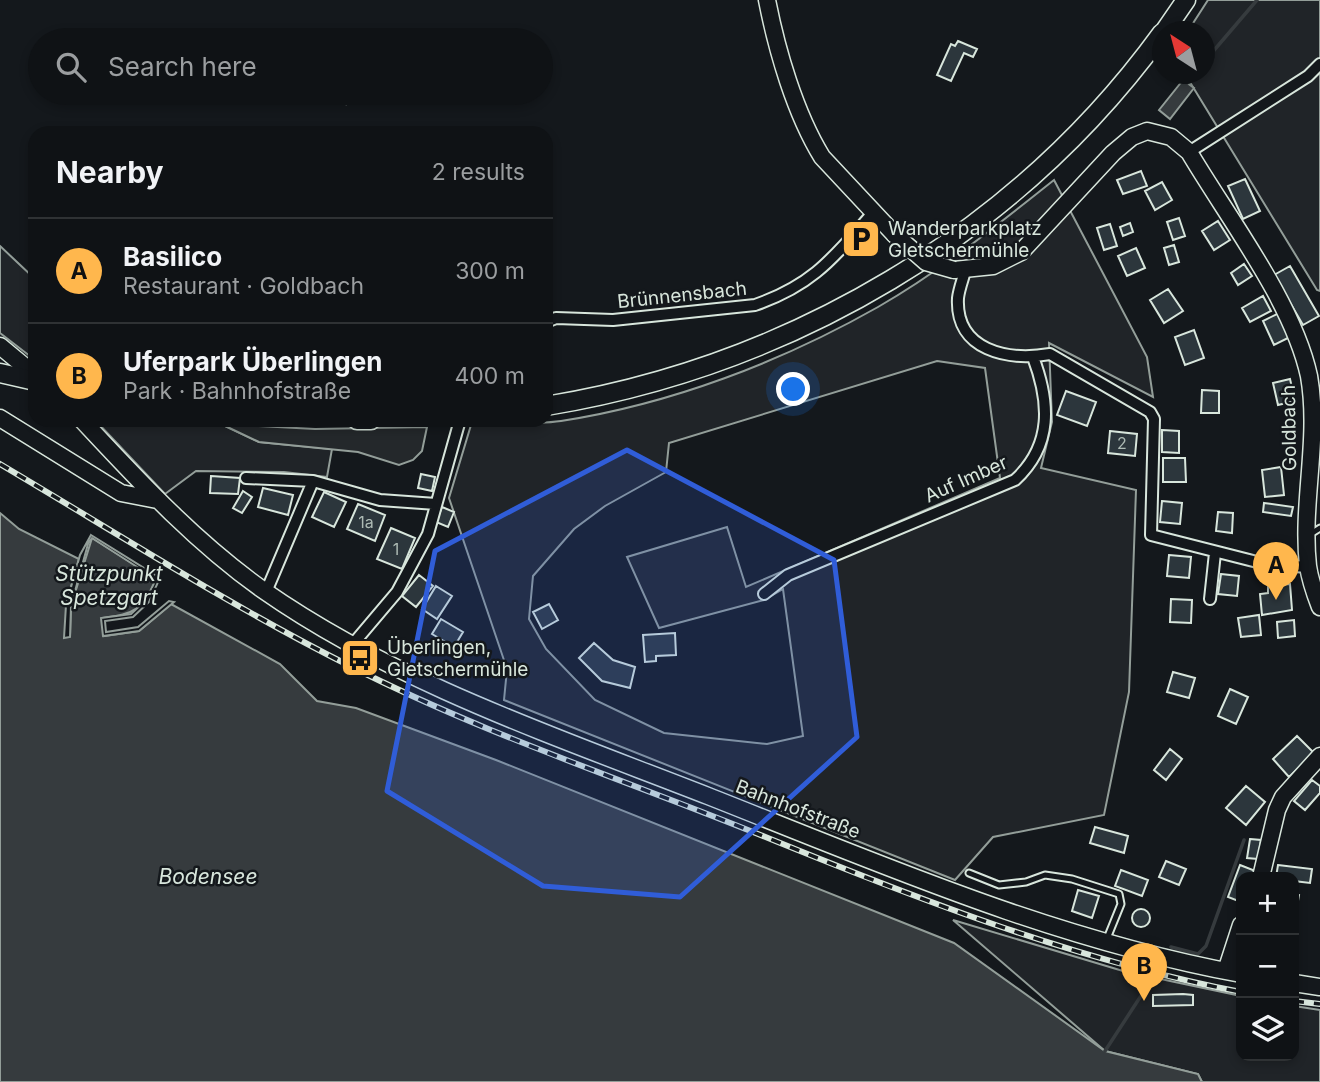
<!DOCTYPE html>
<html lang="en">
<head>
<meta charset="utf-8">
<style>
	body { margin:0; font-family:Inter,sans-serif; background:#1d2022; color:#f1f3f6 }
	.controls { position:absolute; right:21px; bottom:21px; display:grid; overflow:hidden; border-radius:14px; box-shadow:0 4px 10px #0003 }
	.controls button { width:63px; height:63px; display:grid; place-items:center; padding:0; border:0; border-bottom:2px solid #2f3234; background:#0f1215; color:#f1f3f6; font:35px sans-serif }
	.compass { position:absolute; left:1152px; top:21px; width:63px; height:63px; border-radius:50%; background:#0f1215; box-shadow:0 4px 10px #0003; rotate:324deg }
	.you { position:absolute; left:794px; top:390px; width:24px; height:24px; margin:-18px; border:5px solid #fff; border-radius:50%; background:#1a73e8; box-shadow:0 0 0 10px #1a73e833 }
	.badge { display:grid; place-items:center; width:46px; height:46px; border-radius:50%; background:#ffb74d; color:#111; font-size:23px; font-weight:700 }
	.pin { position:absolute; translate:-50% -58px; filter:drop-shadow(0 2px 4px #0008) }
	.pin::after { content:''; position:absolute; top:37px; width:24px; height:21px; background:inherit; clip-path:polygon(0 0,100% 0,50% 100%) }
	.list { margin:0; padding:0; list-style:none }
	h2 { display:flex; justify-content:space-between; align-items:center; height:91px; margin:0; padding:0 28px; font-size:30px }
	h2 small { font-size:23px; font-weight:400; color:#9b9ea0 }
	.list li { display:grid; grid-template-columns:46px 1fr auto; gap:21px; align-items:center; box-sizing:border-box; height:105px; padding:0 28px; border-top:2px solid #2f3234 }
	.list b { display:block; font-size:26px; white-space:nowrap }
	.list p { margin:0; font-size:23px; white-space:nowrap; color:#9b9ea0 }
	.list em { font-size:23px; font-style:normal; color:#9b9ea0 }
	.icon { flex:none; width:38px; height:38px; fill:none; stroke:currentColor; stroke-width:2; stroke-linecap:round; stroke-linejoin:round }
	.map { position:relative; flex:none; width:1320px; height:1082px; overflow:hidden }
	.search { position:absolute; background:#0f1215; box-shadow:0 4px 10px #0003; left:28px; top:28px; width:525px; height:77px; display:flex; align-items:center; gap:18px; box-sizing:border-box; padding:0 24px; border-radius:38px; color:#9b9ea0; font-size:26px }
	.panel { position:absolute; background:#0f1215; box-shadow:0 4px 10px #0003; left:28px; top:126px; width:525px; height:301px; border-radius:21px }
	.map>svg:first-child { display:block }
	.green { fill:#202428; stroke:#939e99; stroke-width:2; fill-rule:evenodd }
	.parking { fill:#24282b; stroke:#939e99; stroke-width:2 }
	.water { fill:#363b3e; stroke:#939e99; stroke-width:2 }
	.pier { fill:#14181c; stroke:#939e99; stroke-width:2 }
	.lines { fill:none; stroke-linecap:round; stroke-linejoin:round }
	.stream { stroke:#363b3e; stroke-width:3.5 }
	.building { fill:#2c363c; stroke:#d8e6dc; stroke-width:2 }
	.lane-casing { stroke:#d8e6dc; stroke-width:9 }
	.street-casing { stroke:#d8e6dc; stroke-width:14 }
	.secondary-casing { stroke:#d8e6dc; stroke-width:19 }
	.primary-casing { stroke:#d8e6dc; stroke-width:21 }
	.lane { stroke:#14181c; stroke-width:5 }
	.street { stroke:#14181c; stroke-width:10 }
	.secondary { stroke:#14181c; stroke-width:16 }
	.primary { stroke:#14181c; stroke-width:18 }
	.rail-casing { stroke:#d8e6dc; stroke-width:6 }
	.rail { stroke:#14181c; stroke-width:3.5; stroke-dasharray:10; stroke-linecap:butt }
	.secondary-bridge-casing { stroke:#d8e6dc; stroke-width:19; stroke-linecap:butt }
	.secondary-bridge { stroke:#14181c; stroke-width:16 }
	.marked { fill:#305dd8; fill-opacity:0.2; stroke:#305dd8; stroke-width:5; stroke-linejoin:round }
	.labels { text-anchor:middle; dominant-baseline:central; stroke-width:5; stroke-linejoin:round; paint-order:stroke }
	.number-label { font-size:16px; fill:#adbab4 }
	.poi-label { font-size:19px; fill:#d8e6dc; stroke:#14181c; text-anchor:start }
	.street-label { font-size:19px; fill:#d8e6dc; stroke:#14181c }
	.water-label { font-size:21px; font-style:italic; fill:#d8e6dc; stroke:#14181c }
</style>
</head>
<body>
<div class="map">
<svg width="1320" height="1082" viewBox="0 0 1320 1082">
	<rect width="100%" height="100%" fill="#14181c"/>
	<path class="green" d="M1208 0H1320V291L1317 290 1185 74H1204V32L1188 31Z
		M1054 180 1147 357 1153 397 1049 343 1052 422 1041 468 1136 490 1129 692 1104 815 993 837 955 880 504 700 507 669 449 498 471 425C500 424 531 425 561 421 671 404 781 362 878 307 941 271 997 225 1054 180ZM937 361 985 368 1000 478 746 587 727 527 627 557 659 628 764 600 783 589 803 736 767 744 664 733 595 700 546 649 529 619 533 576 574 529 605 506 666 472 669 443Z
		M0 246 35 279V360L0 333Z
		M95 420H192L221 424 259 442 332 449 327 477 284 472 196 471 165 494Z
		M953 920 1123 971 1241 996V1056H1294V1006L1320 1010V1082H1202L1198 1074 1105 1051Z"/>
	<path class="parking" d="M221 424 315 429 427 427 422 451 413 460 399 465 358 452 259 442Z"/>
	<path class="water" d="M1183 80 1194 88 1170 119 1159 110Z
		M0 513 19 529 79 559 66 605 70 637 71 606 92 538 157 579C141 610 136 614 102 618L104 636 139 631 171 604 280 664 317 701 356 708 496 760 954 943 1105 1051 1198 1074 1202 1082H0Z"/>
	<path class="pier" d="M91 535 160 578 149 602 133 617 105 621 106 632 138 627 169 601 174 602 139 631 103 636 101 618 131 614 146 600 156 579 92 538 88 544 71 606 70 637 64 638 66 605 80 555Z"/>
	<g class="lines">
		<path class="stream" d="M1204 62 1257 0
			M1187 83 1195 74
			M1171 947 1198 954 1206 946 1244 840
			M1105 1051 1150 982"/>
	</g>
	<path class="building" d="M958 41 977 49 973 57 964 53 951 81 937 75 951 44 955 46Z
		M333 93H341L350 99 346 104Z
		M1141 171 1147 186 1123 194 1117 180Z
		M1245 179 1260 211 1243 219 1228 186Z
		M1162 182 1172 200 1155 210 1145 191Z
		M1179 218 1185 236 1173 240 1167 222Z
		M1218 221 1230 240 1214 250 1202 231Z
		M1130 223 1133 232 1123 236 1120 227Z
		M1110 224 1117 246 1104 250 1097 228Z
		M1174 245 1179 262 1169 265 1164 248Z
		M1136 248 1145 268 1127 276 1118 256Z
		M1244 264 1252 276 1238 285 1231 273Z
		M1290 266 1319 316 1303 325 1274 275Z
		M1168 289 1183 311 1164 323 1150 300Z
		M1263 296 1271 311 1250 322 1242 308Z
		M1279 313 1290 337 1274 345 1263 321Z
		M1194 330 1204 358 1185 365 1175 337Z
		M1290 379 1295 401 1278 405 1273 383Z
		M1202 390 1219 391V413H1201Z
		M1066 391 1096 402 1087 426 1057 415Z
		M1162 430 1179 431V453L1162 452Z
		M1110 431 1137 434 1135 456 1108 453Z
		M1163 458H1185L1186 482H1163Z
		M1281 467 1284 495 1265 497 1262 470Z
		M421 474 435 477 432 491 418 488Z
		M211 476 240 478 238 494 210 493Z
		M263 488 293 495 288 515 258 507Z
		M243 491 252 497 242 513 233 508Z
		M324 492 346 502 334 527 312 517Z
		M1162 501 1182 503 1180 524 1160 522Z
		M1264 503 1293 507 1291 516 1263 512Z
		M358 504 385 515 375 541 347 529Z
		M442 507 454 512 448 527 436 522Z
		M1218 512 1233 513 1232 533 1216 531Z
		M391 528 415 538 402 569 377 559Z
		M1169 555 1191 557 1189 578 1167 576Z
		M1221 574 1239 576 1237 596 1218 594Z
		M419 575 433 586 416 607 402 596Z
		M1290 584 1292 610 1262 615 1260 594 1268 593V586Z
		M436 586 452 596 437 619 422 609Z
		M1171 599 1192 600 1191 623 1170 622Z
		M549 604 558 620 542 629 533 612Z
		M1259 615 1261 635 1241 637 1238 618Z
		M441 619 463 632 454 647 432 634Z
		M1294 620 1295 636 1278 638 1277 622Z
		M675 633 676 655 656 656V661L645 662 643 635Z
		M594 643 613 660 635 667 630 688 602 681 579 658Z
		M1173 672 1195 678 1189 698 1167 692Z
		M1230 689 1248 697 1236 724 1218 716Z
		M1297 736 1314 753 1289 777 1273 759Z
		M1170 749 1182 759 1166 780 1154 770Z
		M1312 780 1320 786V793L1305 810 1294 801Z
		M1246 786 1265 802 1246 825 1226 808Z
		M1095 827 1128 836 1124 853 1090 843Z
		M1250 839 1261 840 1258 859 1247 858Z
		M1166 861 1186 869 1179 885 1159 877Z
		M1240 865 1258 872 1256 877H1241V902L1228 897Z
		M1278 865 1312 869 1310 883 1294 881V877H1276Z
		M1121 870 1148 880 1142 896 1115 886Z
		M1078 890 1099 896 1092 918 1072 911Z
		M1294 894 1299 895 1294 924Z
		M1132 918a9 9 0 1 1 18 0a9 9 0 1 1-18 0Z
		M1183 994 1193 995V1005L1153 1006V995Z"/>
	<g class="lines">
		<g class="lane-casing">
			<path id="lane" d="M1309 535 1320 528
				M969 873 999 885 1026 882 1045 875 1072 879 1119 894 1121 904 1106 941"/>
		</g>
		<g class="street-casing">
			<path id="street" d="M1189 152 1308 76 1320 64
				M965 271C963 279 959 289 958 298 955 351 1008 361 1050 354L1150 412 1154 419 1151 535 1265 564 1308 567
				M546 322 556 318 613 320 755 305C813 285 833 258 872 214
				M246 478 313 481 380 500 436 504
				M266 592 313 481
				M764 594 788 575 1015 480C1053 445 1050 402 1033 357
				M1210 599 1215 553
				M353 644 397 592 428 534 460 420"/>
		</g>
		<g class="secondary-casing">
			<path id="secondary" d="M767 0C777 51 795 113 822 157L895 235
				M954 270 993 266 1021 252 1113 153 1132 137 1147 131 1171 137 1189 152C1228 218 1293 302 1309 376 1320 439 1301 503 1308 566 1310 580 1315 594 1320 607
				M0 346 35 375
				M0 418 121 493 157 500
				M82 420C139 481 194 541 263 590 396 683 557 737 708 796 883 865 1055 940 1241 974
				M1261 877 1277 810 1283 797 1320 756
				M1226 971 1241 925
				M1294 983 1320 987"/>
		</g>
		<g class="primary-casing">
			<path id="primary" d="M1164 32 1186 0
				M0 373 35 381
				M546 406C790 366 1016 234 1162 33
				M357 420H371"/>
		</g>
		<use href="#lane" class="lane"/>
		<use href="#street" class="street"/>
		<use href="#secondary" class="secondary"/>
		<use href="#primary" class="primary"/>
		<g class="rail-casing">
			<path id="rail" d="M0 464C115 532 229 605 348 665 481 733 625 780 763 836 920 900 1075 960 1241 992
				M1294 1001 1320 1004"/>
		</g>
		<use href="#rail" class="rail"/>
		<g class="secondary-bridge-casing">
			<path id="secondary-bridge" d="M895 235 926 262 954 270"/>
		</g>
		<use href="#secondary-bridge" class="secondary-bridge"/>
	</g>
	<path class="marked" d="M627 450 834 560 857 737 680 897 543 886 387 791 435 551Z"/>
	<defs>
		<g id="parking-square" transform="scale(2.0125)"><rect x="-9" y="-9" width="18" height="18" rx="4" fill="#ffb74d" stroke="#14181c"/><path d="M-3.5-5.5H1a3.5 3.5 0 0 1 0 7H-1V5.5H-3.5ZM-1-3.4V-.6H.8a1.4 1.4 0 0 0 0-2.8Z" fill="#111"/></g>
		<g id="bus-square" transform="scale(2.0125)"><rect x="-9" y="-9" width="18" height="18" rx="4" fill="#ffb74d" stroke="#14181c"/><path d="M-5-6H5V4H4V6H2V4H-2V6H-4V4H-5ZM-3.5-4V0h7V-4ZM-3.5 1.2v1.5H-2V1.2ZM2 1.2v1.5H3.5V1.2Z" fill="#111"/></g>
	</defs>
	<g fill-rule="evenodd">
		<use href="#parking-square" x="861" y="239"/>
		<use href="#bus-square" x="360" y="658"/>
	</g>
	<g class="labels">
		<g class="number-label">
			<text x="1122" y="443">2</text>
			<text x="366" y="522">1a</text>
			<text x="396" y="549">1</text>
		</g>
		<g class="poi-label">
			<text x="888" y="228">Wanderparkplatz<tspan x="888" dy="22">Gletschermühle</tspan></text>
			<text x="387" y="647">Überlingen,<tspan x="387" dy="22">Gletschermühle</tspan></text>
		</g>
		<g class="street-label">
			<text transform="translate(682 295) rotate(-6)">Brünnensbach</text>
			<text transform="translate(1289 428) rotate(-91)">Goldbach</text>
			<text transform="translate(966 479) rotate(-24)">Auf Imber</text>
			<text transform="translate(798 809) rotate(21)">Bahnhofstraße</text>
		</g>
		<g class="water-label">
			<text x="109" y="573">Stützpunkt<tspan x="109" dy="24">Spetzgart</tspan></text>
			<text x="208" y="876">Bodensee</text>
		</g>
	</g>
</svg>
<div class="controls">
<button>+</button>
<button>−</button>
<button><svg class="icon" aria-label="layers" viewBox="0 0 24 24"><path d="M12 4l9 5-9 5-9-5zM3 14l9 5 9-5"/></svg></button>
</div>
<svg class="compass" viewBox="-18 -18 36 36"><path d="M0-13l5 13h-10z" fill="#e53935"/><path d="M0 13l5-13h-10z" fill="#9b9ea0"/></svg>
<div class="you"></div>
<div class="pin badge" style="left:1276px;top:600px">A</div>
<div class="pin badge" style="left:1144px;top:1001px">B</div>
<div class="search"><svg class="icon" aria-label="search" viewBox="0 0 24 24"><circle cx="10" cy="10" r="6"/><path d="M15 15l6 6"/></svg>Search here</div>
<section class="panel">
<h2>Nearby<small>2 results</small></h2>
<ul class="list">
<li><span class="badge">A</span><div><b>Basilico</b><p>Restaurant · Goldbach</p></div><em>300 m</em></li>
<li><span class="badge">B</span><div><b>Uferpark Überlingen</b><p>Park · Bahnhofstraße</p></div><em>400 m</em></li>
</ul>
</section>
</div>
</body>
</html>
